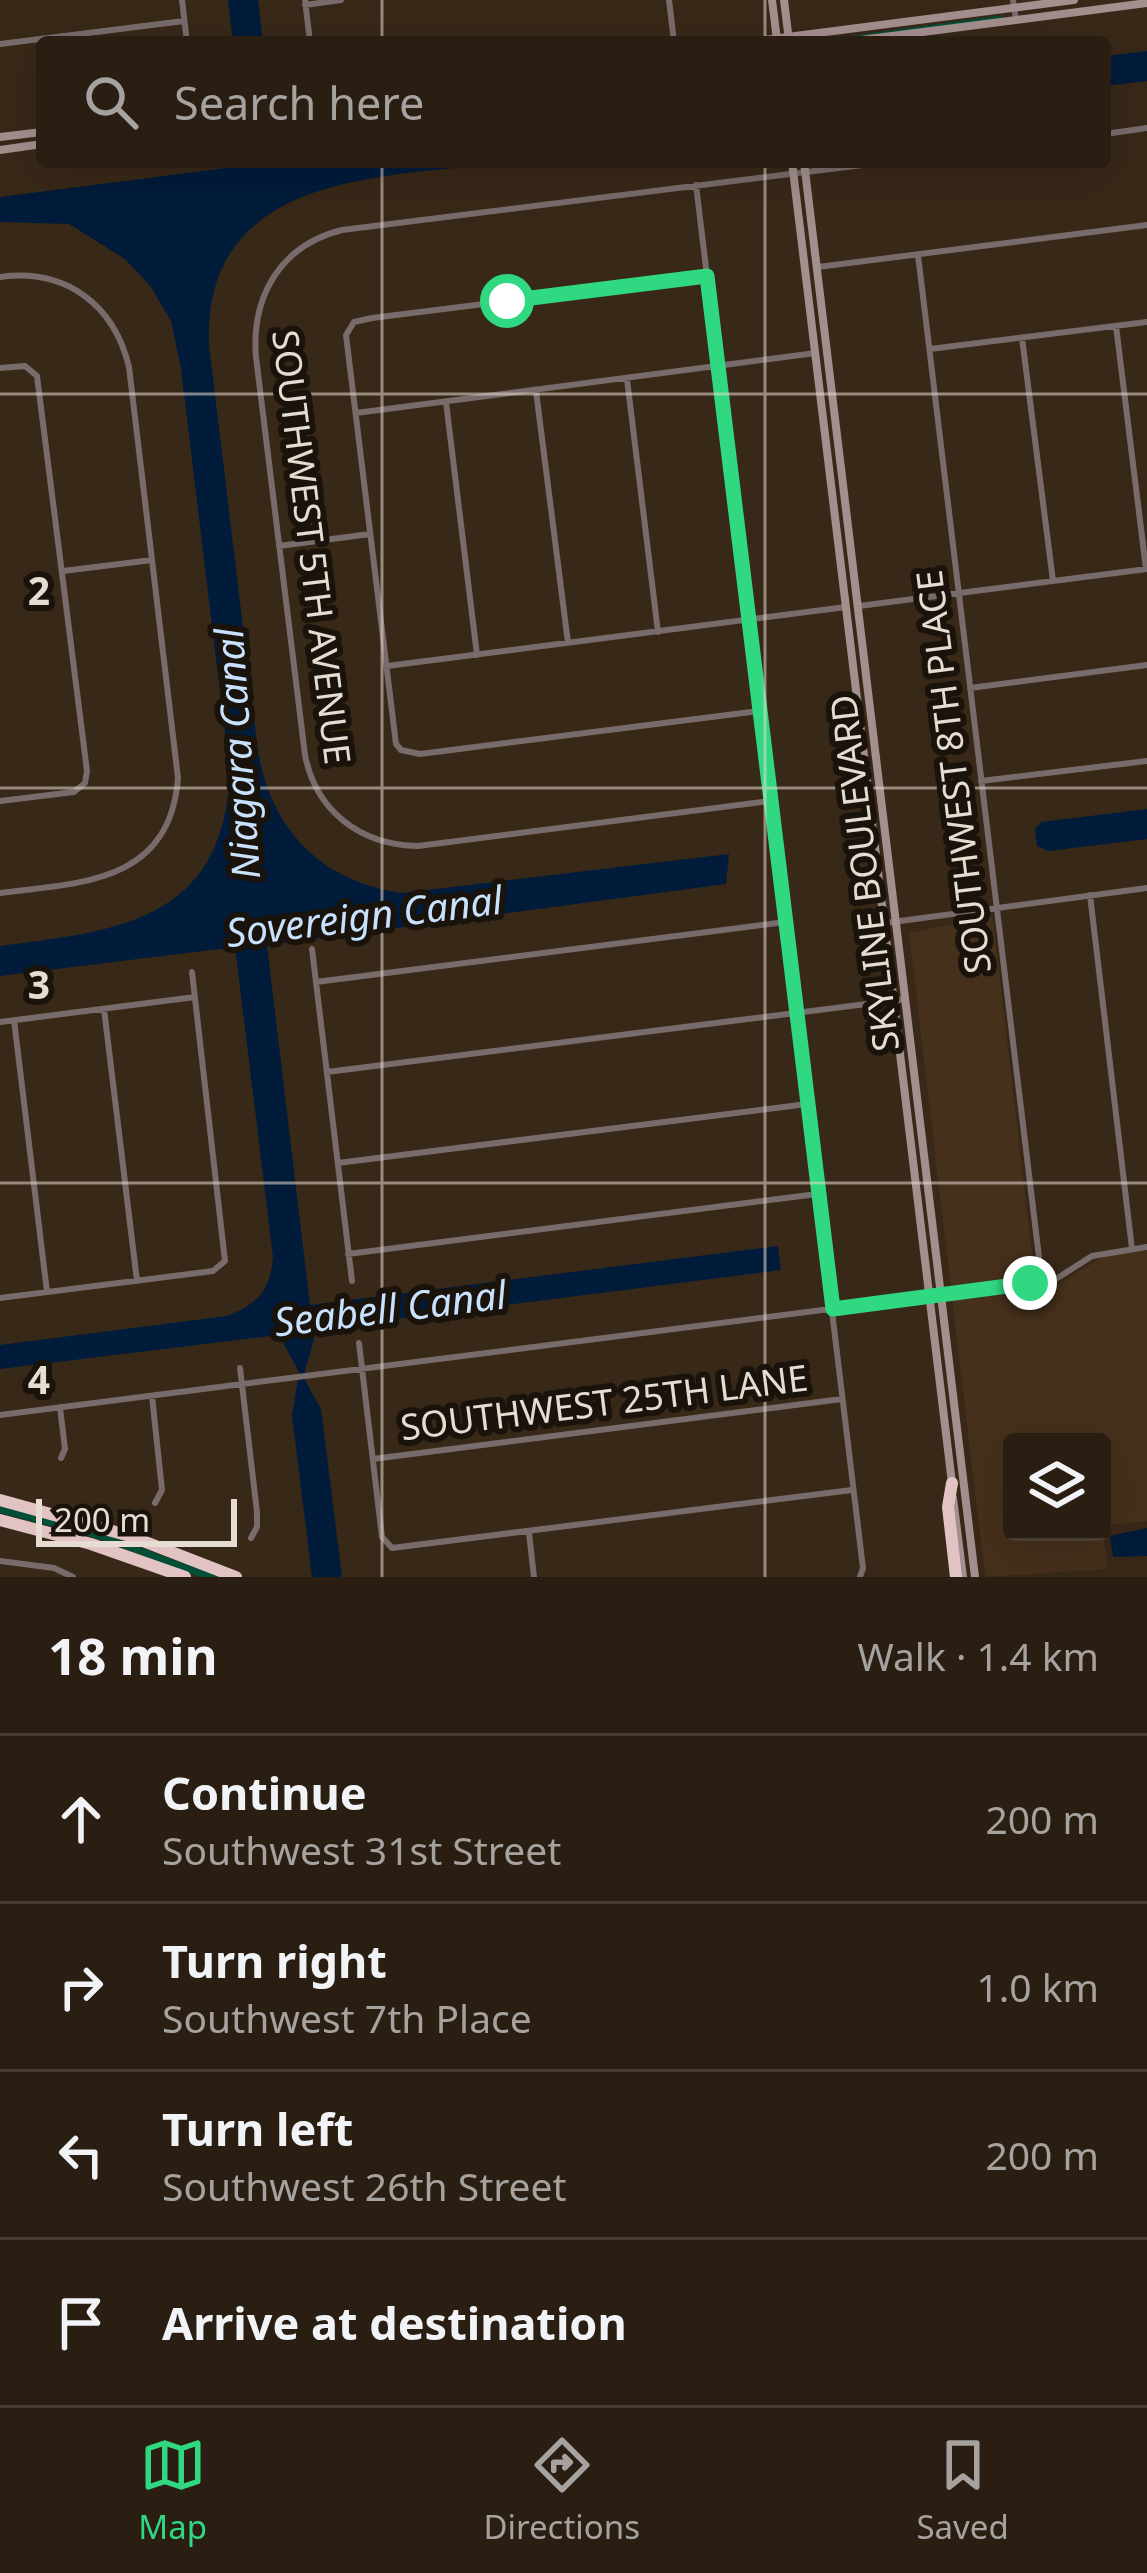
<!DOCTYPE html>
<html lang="en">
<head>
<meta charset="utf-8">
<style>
	body { margin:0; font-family:"Noto Sans",sans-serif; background:#32271b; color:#f1f3f6 }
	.controls { position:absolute; right:36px; bottom:36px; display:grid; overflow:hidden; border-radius:12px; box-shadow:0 12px 48px #0002 }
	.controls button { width:108px; height:108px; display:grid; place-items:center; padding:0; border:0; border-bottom:3px solid #463c32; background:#2a1e12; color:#f1f3f6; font:60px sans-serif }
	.scale { position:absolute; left:36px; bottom:30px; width:201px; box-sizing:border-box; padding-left:12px; border:6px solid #e7dcd2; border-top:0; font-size:33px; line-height:42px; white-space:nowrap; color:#e7dcd2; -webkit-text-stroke:9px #1a130c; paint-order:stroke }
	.stop { position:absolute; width:36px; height:36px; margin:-27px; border:9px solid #31d882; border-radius:50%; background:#fff }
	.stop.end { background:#31d882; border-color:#fff; box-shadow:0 3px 12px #0008 }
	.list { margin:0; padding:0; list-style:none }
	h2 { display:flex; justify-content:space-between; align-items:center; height:156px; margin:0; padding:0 48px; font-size:51px }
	h2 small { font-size:39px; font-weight:400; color:#a5a29f }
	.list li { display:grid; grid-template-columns:78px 1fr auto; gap:36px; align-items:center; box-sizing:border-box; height:168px; padding:0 48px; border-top:3px solid #463c32 }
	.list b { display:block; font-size:45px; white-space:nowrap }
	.list p { margin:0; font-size:39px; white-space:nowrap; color:#a5a29f }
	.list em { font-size:39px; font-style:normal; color:#a5a29f }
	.icon { flex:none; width:66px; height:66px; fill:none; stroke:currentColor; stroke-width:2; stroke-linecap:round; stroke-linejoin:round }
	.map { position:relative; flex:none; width:1147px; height:1577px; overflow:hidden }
	.search { position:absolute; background:#2a1e12; box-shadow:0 12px 48px #0002; left:36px; right:36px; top:36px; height:132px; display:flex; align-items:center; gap:30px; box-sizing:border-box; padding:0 42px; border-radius:12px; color:#a5a29f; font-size:45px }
	.sheet { height:828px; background:#2a1e12 }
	nav { display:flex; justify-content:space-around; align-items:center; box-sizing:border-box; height:168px; border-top:3px solid #463c32; background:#2a1e12; font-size:33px; color:#a5a29f }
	nav a { display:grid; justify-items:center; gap:6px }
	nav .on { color:#31d882 }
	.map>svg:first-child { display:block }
	.built { fill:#45301b }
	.green { fill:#014f37 }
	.water { fill:#001c3a }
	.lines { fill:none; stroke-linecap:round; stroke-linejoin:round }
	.street { stroke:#786b6b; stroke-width:6 }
	.secondary { stroke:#a38f8e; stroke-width:8 }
	.highway { stroke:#e2c3c3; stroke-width:12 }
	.route { stroke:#31d882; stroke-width:15 }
	.grid { fill:none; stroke:#e7dcd2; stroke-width:3; stroke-opacity:0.55 }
	.labels { text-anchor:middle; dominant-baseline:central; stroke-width:12; stroke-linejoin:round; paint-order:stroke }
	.street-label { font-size:36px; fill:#e7dcd2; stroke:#1a130c }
	.water-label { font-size:39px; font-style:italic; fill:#c8e1fc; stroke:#1a130c }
	.grid-label { font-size:39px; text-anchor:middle; font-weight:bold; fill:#e7dcd2; stroke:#1a130c; stroke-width:12; stroke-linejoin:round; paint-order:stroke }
</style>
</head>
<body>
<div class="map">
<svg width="1147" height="1577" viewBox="0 0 1147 1577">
	<rect width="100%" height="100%" fill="#382818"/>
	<path class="built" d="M985 912 992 917 994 928 1036 1289 1053 1288 1104 1256 1147 1250V1521L1102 1526V1442H1012V1532H1102V1528L1108 1569 985 1577 909 933 952 924 957 917Z"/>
	<path class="green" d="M1005 15 996 20 806 42Z
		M0 1506 102 1533 220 1577H200L98 1539 0 1513Z"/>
	<path class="water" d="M228 0H258L263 42H233Z
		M1147 51V81L1105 86V56Z
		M243 162H516C393 177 202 168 209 345L258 751C272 831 321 881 402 893L729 854 726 884 267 945 310 1305 778 1246 781 1270 317 1329 305 1370 306 1382 321 1409 342 1577H312L292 1416 299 1372 279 1335 0 1369V1345L227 1316C259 1303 270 1291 273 1257L235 947 0 976V946C117 931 222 922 230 775L181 369 171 321 151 287 125 259 69 224 0 222V197L234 167Z
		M1147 809V839L1048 851 1037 846 1035 829 1041 822Z
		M1147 1528V1556L1113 1557 1110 1536Z"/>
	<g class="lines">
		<path class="street" d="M182 0 187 42
			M305 0 310 42
			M669 0 674 42
			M1013 0 1016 20
			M305 5 341 0
			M0 44 184 21
			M1105 134 1147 128
			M696 185 863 1568 860 1577
			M918 255 1042 1282
			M818 267 1147 225
			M707 276 372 318 354 322 346 335 396 744 401 750 420 754 759 711
			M0 277C65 268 114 304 129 367L178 778C170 883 81 883 0 893
			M1116 326 1146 569
			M1022 338 1053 581
			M930 349 1147 322
			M0 368 25 366 37 376 87 771 85 783 74 792 0 801
			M627 379 658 632
			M536 391 568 643
			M446 402 477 655
			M356 413 816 353
			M279 546 370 534
			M63 571 152 560
			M859 606 1147 569
			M387 666 846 607
			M970 688 1147 665
			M981 781 1147 761
			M770 801 418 846C360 845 316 811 305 755L256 357C251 296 281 245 342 230L887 162
			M1090 895 1132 1249
			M885 923 1147 888
			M312 949 352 1281
			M316 982 785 922
			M104 1009 137 1281
			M14 1020 47 1292
			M0 1022 195 997
			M327 1072 906 999
			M338 1163 807 1104
			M348 1254 817 1194
			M0 1298 213 1271 225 1261 192 972
			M359 1343 382 1537 392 1548 852 1490
			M240 1368 257 1512V1527L251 1538
			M152 1396 162 1490 155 1503
			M60 1407 65 1449 61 1458
			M0 1415 1042 1282 1056 1279 1092 1256 1147 1247
			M373 1459 842 1399
			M529 1533 534 1577
			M0 1561 54 1568 73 1577"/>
		<path class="secondary" d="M772 0 777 40
			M784 0 789 41
			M748 42 1074 0
			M845 42 1147 3
			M0 137 42 132
			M0 150 42 144
			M792 162 952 1483
			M804 162 975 1577
			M953 1498 963 1577"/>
		<path class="highway" d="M952 1483 948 1507 956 1577
			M0 1500 130 1536 236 1577
			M0 1520 91 1544 185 1577"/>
	</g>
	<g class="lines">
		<path class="route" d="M507 301 707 276 833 1309 1030 1283"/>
	</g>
	<path class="grid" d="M382 0V42M765 0V42M382 162V1577M765 162V1577M0 394H1147M0 788H1147M0 1183H1147"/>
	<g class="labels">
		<g class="street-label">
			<text transform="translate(312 547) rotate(83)">SOUTHWEST 5TH AVENUE</text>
			<text transform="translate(953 772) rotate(-97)">SOUTHWEST 8TH PLACE</text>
			<text transform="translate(864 873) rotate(-97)">SKYLINE BOULEVARD</text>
			<text transform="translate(604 1402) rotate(-7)">SOUTHWEST 25TH LANE</text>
		</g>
		<g class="water-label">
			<text transform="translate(236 754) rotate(-94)">Niagara Canal</text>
			<text transform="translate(364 915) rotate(-7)">Sovereign Canal</text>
			<text transform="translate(390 1307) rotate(-7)">Seabell Canal</text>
		</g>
	</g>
	<g class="grid-label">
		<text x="39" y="605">2</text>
		<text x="39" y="999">3</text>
		<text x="39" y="1394">4</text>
	</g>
</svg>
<div class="controls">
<button><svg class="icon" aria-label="layers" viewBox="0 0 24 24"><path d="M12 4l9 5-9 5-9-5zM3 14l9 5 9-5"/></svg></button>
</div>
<div class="scale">200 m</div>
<div class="stop" style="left:507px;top:301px"></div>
<div class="stop end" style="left:1030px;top:1283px"></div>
<div class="search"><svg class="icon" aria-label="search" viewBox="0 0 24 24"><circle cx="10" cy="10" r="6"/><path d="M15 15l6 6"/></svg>Search here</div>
</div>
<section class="sheet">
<h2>18 min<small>Walk · 1.4 km</small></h2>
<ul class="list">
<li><svg class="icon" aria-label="ahead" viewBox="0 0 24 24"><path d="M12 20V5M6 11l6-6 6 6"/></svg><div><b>Continue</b><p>Southwest 31st Street</p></div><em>200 m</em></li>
<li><svg class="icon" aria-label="right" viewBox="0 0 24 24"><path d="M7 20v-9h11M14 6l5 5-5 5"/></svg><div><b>Turn right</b><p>Southwest 7th Place</p></div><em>1.0 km</em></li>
<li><svg class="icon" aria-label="left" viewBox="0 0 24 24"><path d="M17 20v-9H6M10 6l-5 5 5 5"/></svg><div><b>Turn left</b><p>Southwest 26th Street</p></div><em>200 m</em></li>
<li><svg class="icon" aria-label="arrive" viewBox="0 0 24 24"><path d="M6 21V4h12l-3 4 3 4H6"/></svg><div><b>Arrive at destination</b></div></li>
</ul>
</section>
<nav>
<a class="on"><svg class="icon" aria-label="map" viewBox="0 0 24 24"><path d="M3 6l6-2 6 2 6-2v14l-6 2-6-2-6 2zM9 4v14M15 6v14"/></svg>Map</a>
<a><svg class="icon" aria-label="directions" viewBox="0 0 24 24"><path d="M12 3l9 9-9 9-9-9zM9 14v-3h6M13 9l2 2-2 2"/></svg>Directions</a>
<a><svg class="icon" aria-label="saved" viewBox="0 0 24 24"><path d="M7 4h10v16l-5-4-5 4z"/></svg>Saved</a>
</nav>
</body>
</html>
